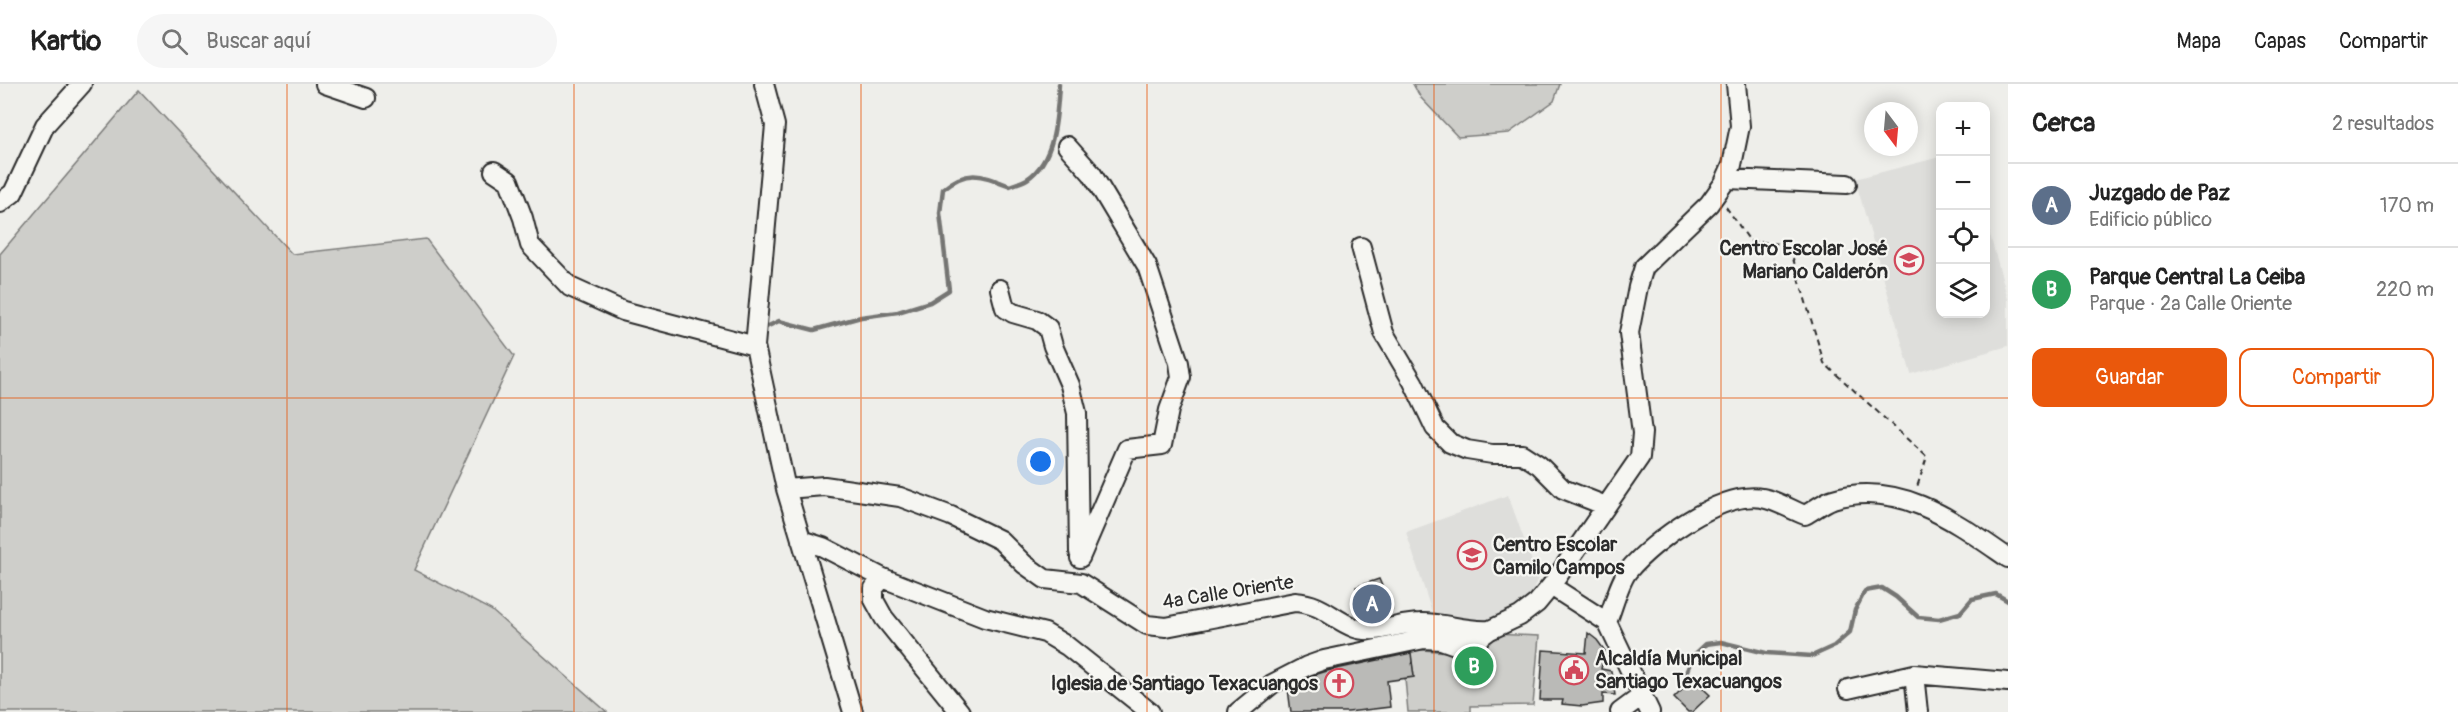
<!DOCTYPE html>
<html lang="es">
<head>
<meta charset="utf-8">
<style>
	body { margin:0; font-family:Pangolin,sans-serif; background:#f6f6f6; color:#222 }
	.controls { position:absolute; right:18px; top:18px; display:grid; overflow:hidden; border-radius:12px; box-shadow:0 3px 15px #0003 }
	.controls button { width:54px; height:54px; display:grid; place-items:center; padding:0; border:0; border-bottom:2px solid #e0e0e0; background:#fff; color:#222; font:30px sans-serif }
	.compass { position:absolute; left:1864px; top:18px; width:54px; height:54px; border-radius:50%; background:#fff; box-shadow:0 3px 15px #0003; rotate:164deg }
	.you { position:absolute; left:1041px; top:378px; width:21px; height:21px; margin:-15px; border:4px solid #fff; border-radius:50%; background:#1a73e8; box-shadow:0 0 0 9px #1a73e833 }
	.badge { display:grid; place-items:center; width:39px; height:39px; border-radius:50%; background:#ea580c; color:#fff; font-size:20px; font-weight:700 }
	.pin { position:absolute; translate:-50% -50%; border:3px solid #fff; box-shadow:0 2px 6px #0006 }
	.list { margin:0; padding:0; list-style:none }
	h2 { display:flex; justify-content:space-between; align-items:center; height:78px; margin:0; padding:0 24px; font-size:26px }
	h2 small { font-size:20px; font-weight:400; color:#767676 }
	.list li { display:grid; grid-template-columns:39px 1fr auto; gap:18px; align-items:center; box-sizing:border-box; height:84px; padding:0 24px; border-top:2px solid #e0e0e0 }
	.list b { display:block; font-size:22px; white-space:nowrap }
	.list p { margin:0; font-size:20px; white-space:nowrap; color:#767676 }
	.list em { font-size:20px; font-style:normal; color:#767676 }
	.actions { display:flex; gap:12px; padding:18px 24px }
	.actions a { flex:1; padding:14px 0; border:2px solid #ea580c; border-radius:12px; text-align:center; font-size:21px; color:#ea580c }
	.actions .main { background:#ea580c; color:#fff }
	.icon { flex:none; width:33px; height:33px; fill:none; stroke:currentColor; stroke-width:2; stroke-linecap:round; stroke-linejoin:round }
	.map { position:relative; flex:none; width:2008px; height:628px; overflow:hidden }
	header { display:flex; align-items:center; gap:36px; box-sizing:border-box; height:84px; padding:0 30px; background:#fff; border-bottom:2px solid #e0e0e0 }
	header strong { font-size:28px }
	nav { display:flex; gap:33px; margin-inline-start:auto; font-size:21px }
	.search { width:420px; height:54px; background:#f6f6f6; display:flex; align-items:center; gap:15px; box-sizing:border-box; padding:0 21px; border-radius:33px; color:#767676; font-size:22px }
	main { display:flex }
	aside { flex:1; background:#fff }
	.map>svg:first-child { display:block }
	.built { fill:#dededb }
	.green { fill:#cececa; stroke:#7c7c7a; stroke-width:1.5 }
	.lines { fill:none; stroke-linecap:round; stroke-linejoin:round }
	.stream { stroke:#757573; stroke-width:4.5 }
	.building { fill:#babab7; stroke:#2b2b2b; stroke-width:1.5 }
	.minor-casing { stroke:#2b2b2b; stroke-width:22 }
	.path { stroke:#2b2b2b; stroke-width:2; stroke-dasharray:6 4.5; stroke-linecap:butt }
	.minor { stroke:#f6f6f2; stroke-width:18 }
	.grid { fill:none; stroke:#e8590c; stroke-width:1.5; stroke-opacity:0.55 }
	.labels { text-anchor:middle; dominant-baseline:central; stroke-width:4.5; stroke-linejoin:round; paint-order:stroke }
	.poi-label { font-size:20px; font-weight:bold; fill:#2b2b2b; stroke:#f6f6f2; text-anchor:end }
	.street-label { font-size:20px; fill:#2b2b2b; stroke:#f6f6f2 }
</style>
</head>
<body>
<header>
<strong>Kartio</strong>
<div class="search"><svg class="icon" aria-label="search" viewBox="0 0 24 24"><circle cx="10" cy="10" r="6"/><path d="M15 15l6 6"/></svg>Buscar aquí</div>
<nav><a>Mapa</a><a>Capas</a><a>Compartir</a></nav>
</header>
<main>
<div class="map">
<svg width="2008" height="628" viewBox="0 0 2008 628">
	<rect width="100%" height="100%" fill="#eeeeea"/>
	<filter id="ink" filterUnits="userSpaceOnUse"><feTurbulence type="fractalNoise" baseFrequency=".0167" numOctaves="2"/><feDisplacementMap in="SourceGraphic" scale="12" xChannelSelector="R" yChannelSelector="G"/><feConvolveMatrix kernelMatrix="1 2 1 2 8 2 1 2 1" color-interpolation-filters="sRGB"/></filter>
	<g filter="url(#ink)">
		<path class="built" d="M1940 73V230H1986V137L2008 215V262L1911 290 1855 95Z
			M1508 411 1538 494 1530 513 1509 528 1476 540 1434 535 1406 448Z"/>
		<path class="green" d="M1413 0H1560L1554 17 1509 49 1458 53 1421 14Z
			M139 6 292 170 426 155 514 272 414 486 491 526 607 628H0V170Z
			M1492 550 1539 552 1533 621 1471 622V628H1408L1405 594 1414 592 1410 565 1473 570Z"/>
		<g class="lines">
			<path class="stream" d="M762 245 779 237 814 246 861 233 898 228 930 218 949 206 940 129 943 105C968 84 982 91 1010 102 1015 100 1022 98 1027 95 1056 76 1057 31 1059 0
				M1686 589 1693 572 1706 560 1721 558 1766 569 1812 572 1834 562 1850 548 1855 526 1865 507 1882 504 1896 513 1918 533 1939 535 1960 529 1972 515 1996 510 2008 517"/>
		</g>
		<path class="building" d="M1379 495 1392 525 1363 534 1359 533 1354 515 1357 514 1356 503Z
			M1588 549 1597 556 1605 567 1601 585 1611 587 1615 611 1603 610V619L1582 622 1562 620 1563 616H1540L1543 566 1586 569Z
			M1411 569 1414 593 1387 597 1390 623 1348 628H1291L1288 605 1311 592 1327 587Z
			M1693 595 1710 611 1692 628H1688L1674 614Z"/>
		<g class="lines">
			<g class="minor-casing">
				<path id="minor" d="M325 0 366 14
					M764 0 775 41 755 262 786 405 853 628
					M1067 62 1092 90 1147 182 1179 279 1181 293 1169 326 1162 361 1127 365 1080 474
					M494 87 509 97 523 134 530 161 570 203 623 227 755 262
					M1727 95 1847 100
					M0 119 13 109 45 41 82 0
					M1361 163 1384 249 1413 298 1435 344 1450 359 1467 366 1492 370H1522L1539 381 1563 405 1606 422
					M1000 205 1005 224 1013 229 1037 236 1048 244 1053 262 1070 301 1077 329 1079 468
					M786 405 824 402 900 413 951 432 1000 456 1024 480 1045 495 1081 499 1147 541 1166 543 1295 518C1324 520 1331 535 1355 544 1374 551 1400 539 1420 539 1444 538 1465 548 1490 546
					M801 456 823 463 883 494 985 534 1045 549 1067 562 1150 628
					M883 494 874 504V516L884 534 960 628
					M1551 502 1607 538 1650 628
					M1607 538C1613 524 1619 498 1628 487 1653 457 1721 407 1762 414 1776 416 1791 426 1805 431 1814 426 1824 418 1833 415 1900 395 1957 439 2008 474
					M1914 590 1918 628
					M1848 605 1914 590 2008 598
					M1238 628 1272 600 1307 582 1324 576 1424 555 1441 556 1458 562 1471 560 1490 546 1520 532 1537 519 1551 502 1640 373 1642 349 1629 249 1638 203 1644 183 1709 120 1724 99 1732 81 1740 42 1736 0
					M1620 628 1643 611"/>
			</g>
			<path class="path" d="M1726 123 1750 157 1789 161 1824 279 1927 373 1917 403"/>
			<use href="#minor" class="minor"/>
		</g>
	</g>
	<path class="grid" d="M287 0V628M574 0V628M861 0V628M1147 0V628M1434 0V628M1721 0V628M0 314H2008"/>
	<defs>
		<g id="school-ring" transform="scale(1.5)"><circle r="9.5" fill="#f6f6f2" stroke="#d1495b" stroke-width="1.5"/><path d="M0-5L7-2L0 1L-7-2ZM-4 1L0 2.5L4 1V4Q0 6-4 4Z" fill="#d1495b"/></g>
		<g id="civic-ring" transform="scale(1.5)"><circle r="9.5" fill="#f6f6f2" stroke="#d1495b" stroke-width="1.5"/><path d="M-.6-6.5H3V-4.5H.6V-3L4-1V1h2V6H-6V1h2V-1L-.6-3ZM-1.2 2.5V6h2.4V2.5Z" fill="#d1495b"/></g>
		<g id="church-ring" transform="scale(1.5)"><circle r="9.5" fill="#f6f6f2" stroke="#d1495b" stroke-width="1.5"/><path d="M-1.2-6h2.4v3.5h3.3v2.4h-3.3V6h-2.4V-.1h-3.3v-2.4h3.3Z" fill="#d1495b"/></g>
	</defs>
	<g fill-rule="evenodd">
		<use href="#school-ring" x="1909" y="176"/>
		<use href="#school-ring" x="1472" y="471"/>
		<use href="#civic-ring" x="1574" y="586"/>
		<use href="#church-ring" x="1339" y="599"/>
	</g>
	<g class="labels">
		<g class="poi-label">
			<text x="1888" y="164">Centro Escolar José<tspan x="1888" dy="23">Mariano Calderón</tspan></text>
			<text x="1493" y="460" text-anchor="start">Centro Escolar<tspan x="1493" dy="23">Camilo Campos</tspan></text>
			<text x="1595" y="574" text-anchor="start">Alcaldía Municipal<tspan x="1595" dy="23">Santiago Texacuangos</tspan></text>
			<text x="1318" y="599">Iglesia de Santiago Texacuangos</text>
		</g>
		<g class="street-label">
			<text transform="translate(1228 508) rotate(-9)">4a Calle Oriente</text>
		</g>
	</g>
</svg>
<div class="controls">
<button>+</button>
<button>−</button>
<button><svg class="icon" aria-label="locate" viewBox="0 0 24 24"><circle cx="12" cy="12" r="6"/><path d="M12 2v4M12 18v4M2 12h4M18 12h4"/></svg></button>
<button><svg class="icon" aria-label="layers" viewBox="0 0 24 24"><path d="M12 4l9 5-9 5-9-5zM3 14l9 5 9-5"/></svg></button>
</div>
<svg class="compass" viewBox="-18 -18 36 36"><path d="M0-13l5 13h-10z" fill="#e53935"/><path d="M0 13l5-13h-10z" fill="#767676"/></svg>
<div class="you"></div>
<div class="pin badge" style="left:1372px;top:520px;background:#5c6f8a">A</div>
<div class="pin badge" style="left:1474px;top:582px;background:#2e9e5b">B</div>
</div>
<aside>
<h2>Cerca<small>2 resultados</small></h2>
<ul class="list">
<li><span class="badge" style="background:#5c6f8a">A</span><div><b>Juzgado de Paz</b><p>Edificio público</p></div><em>170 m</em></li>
<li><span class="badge" style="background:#2e9e5b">B</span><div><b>Parque Central La Ceiba</b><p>Parque · 2a Calle Oriente</p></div><em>220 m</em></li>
</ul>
<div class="actions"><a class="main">Guardar</a><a>Compartir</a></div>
</aside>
</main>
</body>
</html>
